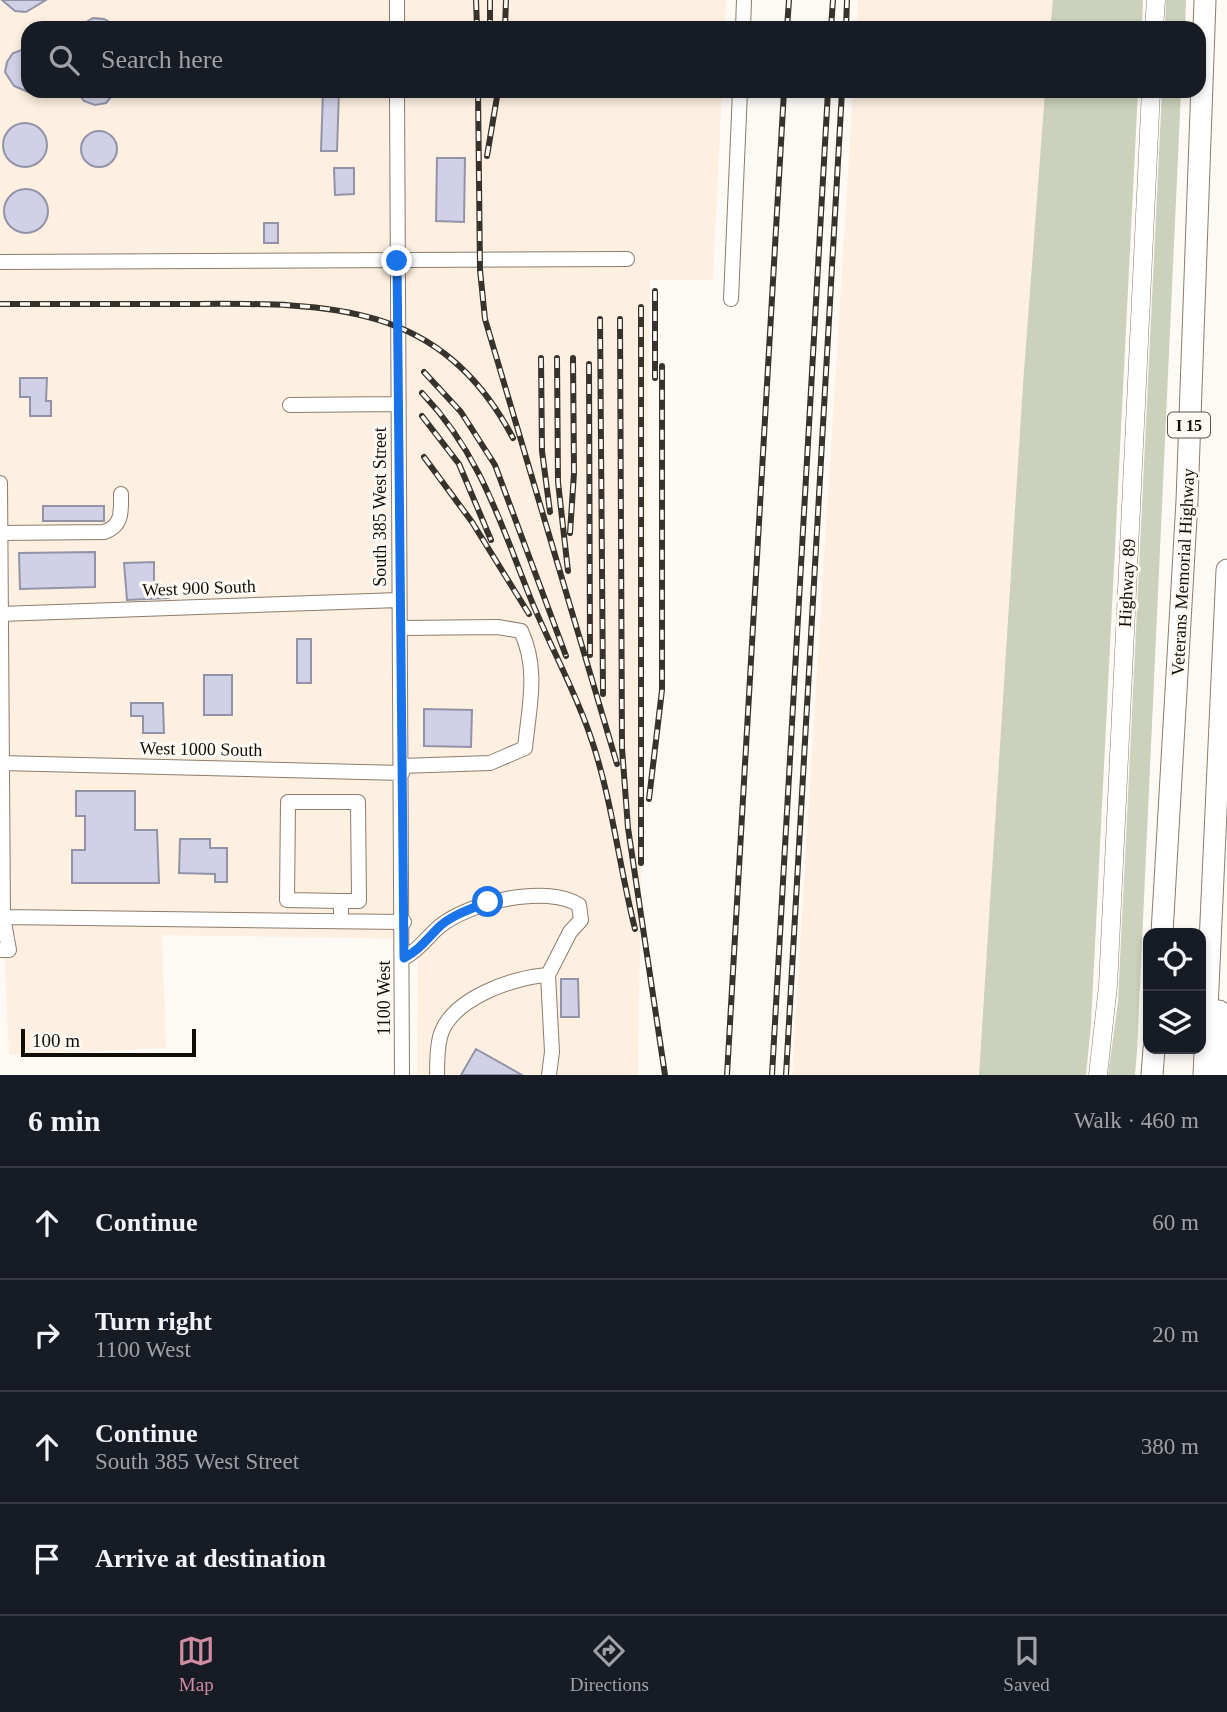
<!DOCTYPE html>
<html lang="en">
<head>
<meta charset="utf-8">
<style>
	body { margin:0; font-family:Georgia,serif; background:#242831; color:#f1f3f6 }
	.controls { position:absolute; right:21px; bottom:21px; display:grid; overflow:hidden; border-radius:14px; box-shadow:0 4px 10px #0003 }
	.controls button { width:63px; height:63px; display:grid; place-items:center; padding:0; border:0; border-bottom:2px solid #363941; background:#171b24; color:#f1f3f6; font:35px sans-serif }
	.scale { position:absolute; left:21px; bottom:18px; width:175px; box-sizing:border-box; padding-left:7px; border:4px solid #130d07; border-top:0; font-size:19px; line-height:24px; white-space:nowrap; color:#130d07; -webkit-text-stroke:5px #fdfaf6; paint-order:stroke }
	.stop { position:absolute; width:21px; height:21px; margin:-16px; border:5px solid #1a73e8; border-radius:50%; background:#fff }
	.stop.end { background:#1a73e8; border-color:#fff; box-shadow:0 2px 7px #0008 }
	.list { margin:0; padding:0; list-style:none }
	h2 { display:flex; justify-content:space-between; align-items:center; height:91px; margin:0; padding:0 28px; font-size:30px }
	h2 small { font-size:23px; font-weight:400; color:#9ea1a6 }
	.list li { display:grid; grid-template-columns:46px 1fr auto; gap:21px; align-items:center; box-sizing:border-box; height:112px; padding:0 28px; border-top:2px solid #363941 }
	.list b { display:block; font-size:26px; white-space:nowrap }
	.list p { margin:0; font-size:23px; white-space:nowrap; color:#9ea1a6 }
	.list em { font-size:23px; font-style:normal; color:#9ea1a6 }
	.icon { flex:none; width:38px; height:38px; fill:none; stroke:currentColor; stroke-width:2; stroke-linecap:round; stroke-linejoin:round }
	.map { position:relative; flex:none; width:1227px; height:1075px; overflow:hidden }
	.search { position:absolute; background:#171b24; box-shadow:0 4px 10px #0003; left:21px; right:21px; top:21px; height:77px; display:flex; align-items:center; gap:18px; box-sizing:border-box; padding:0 24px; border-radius:21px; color:#9ea1a6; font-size:26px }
	.sheet { height:539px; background:#171b24 }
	nav { display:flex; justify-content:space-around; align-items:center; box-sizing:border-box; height:98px; border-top:2px solid #363941; background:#171b24; font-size:19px; color:#9ea1a6 }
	nav a { display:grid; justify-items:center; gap:4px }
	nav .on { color:#d08ca1 }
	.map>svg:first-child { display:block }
	.built { fill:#fdf0e1 }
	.green { fill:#cbd1ba }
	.building { fill:#d0d0e6; stroke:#9393a8; stroke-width:2 }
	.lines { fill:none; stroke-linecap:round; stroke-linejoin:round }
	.minor-casing { stroke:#8b7c6c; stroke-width:16 }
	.major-casing { stroke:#8b7c6c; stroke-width:19 }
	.highway-casing { stroke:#8b7c6c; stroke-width:23 }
	.minor { stroke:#fff; stroke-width:14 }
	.major { stroke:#fff; stroke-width:18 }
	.highway { stroke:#fff; stroke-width:21 }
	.rail-casing { stroke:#37322c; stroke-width:6 }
	.rail { stroke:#fdfaf6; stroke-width:3.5; stroke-dasharray:10; stroke-linecap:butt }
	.route { stroke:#1a73e8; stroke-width:9 }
	.labels { text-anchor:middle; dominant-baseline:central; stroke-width:6; stroke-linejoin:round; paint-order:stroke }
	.shield { fill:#fdfaf6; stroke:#59544f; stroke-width:2 }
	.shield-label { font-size:16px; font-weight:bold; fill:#130d07 }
	.street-label { font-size:18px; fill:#130d07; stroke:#fdfaf6 }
</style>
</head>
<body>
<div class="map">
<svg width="1227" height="1075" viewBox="0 0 1227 1075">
	<rect width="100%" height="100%" fill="#fdfaf6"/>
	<path class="built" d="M0 0H726L725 28H28V91H722L713 280H650L638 1075H417L418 939 162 935 166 1048 9 1055 3 928H0Z
		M858 0H1053L1050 28H857Z
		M853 91H1045L1023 384 979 1075H792Z"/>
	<path class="green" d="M1053 0H1143L1142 28H1050Z
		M1166 0H1186L1185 28H1165Z
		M1045 91H1138L1091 1024 1086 1075H979L1023 384Z
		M1162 91H1181L1137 1051 1135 1075H1108L1118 1002Z"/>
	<path class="building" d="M2 0H46L26 12 15 11Z
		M93 18 104 19 120 28H77Z
		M28 48V92L14 86 5 72 7 62 13 53Z
		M77 91H116L106 103 95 105 84 101Z
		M323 91H339L337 151H321Z
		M3 145a22 22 0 1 1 44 0a22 22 0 1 1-44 0Z
		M81 149a18 18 0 1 1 36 0a18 18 0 1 1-36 0Z
		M437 158H465L464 222 436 221Z
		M334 168H354V194L335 195Z
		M4 211a22 22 0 1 1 44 0a22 22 0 1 1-44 0Z
		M264 223H278V243H264Z
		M20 378H47L46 401H51V416H30V397H20Z
		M43 506H104V521H43Z
		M95 552V587L20 589 19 553Z
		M154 562V588H169V598L127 600 124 563Z
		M297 639H311V683H297Z
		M204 675H232V715H204Z
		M131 703H163L164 733H143V716H131Z
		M424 709 472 710 471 747 424 746Z
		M76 791H135V830H157L159 883H72V850H85V816H76Z
		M180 839H210V848H227V882H215V874L179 873Z
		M561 979H578L579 1017H561Z
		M476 1049 522 1075H461Z"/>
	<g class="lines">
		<g class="minor-casing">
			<path id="minor" d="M397 0V28
				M743 28 744 0
				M397 91 402 1075
				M0 262 627 259
				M731 299 740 91
				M290 405 398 404
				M0 483 3 917 9 950H0
				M0 533 104 532C123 526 121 511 121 494
				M0 614 399 600
				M400 628 498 627 521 631C539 669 529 707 525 748L490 763 401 766
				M0 763 402 773
				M3 917 404 922
				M341 921V901H359L358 802H288L287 900 341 901
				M404 958C420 949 427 937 440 926 470 902 546 884 579 905L581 920 570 932 548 975 552 1052 549 1075
				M437 1075C437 1063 437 1049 440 1037 450 999 513 977 548 975"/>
		</g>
		<g class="major-casing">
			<path id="major" d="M1154 28 1156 0
				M1098 1075 1108 986 1151 91"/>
		</g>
		<g class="highway-casing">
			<path id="highway" d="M1162 933 1187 501 1205 0
				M1219 1011 1222 1075
				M1152 1075 1154 1049
				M1204 1075 1227 570"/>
		</g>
		<use href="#minor" class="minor"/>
		<use href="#major" class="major"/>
		<use href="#highway" class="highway"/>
		<g class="rail-casing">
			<path id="rail" d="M476 0 477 28
				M490 0V28
				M505 28 506 0
				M787 28 789 0
				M831 28 833 0
				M846 28 847 0
				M478 91 480 270 485 319 617 764
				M487 156 498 91
				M655 291V378
				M0 304C64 304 128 304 192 304 327 303 441 301 513 438
				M641 307V863
				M600 319 603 694
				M620 319 622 748 628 828 665 1075
				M541 358 542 451 550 512
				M557 358 558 482 568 571
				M589 364 590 655
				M424 372 461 412 495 465 566 656
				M422 393C479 453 498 516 528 592 547 641 574 687 591 738 612 799 619 866 635 929
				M422 416 459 464 491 540
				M424 457 472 522 529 614
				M570 533 574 473 573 358
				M649 799 662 690V366
				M727 1075 784 91
				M772 1075 828 91
				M786 1075 842 91"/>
		</g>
		<use href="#rail" class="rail"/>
	</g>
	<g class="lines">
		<path class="route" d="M397 261 404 958C419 950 426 940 438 928 451 915 471 909 488 902"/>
	</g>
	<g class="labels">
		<rect class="shield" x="1168" y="412.5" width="42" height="25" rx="5"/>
		<g class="shield-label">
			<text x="1189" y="425">I 15</text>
		</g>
		<g class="street-label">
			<text transform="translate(380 507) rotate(-90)">South 385 West Street</text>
			<text transform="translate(1183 572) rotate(-87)">Veterans Memorial Highway</text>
			<text transform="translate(1127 583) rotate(-87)">Highway 89</text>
			<text transform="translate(199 588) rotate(-2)">West 900 South</text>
			<text transform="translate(201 749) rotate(1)">West 1000 South</text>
			<text transform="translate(384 998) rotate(-90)">1100 West</text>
		</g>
	</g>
</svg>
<div class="controls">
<button><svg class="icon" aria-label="locate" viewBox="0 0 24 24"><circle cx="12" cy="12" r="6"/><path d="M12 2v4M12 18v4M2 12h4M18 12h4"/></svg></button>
<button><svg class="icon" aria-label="layers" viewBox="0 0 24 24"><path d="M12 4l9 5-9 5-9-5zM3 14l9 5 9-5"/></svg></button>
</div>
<div class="scale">100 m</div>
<div class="stop" style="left:488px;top:902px"></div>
<div class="stop end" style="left:397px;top:261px"></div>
<div class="search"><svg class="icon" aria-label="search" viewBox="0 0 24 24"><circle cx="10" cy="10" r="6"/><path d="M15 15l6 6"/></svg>Search here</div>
</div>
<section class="sheet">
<h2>6 min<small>Walk · 460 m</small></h2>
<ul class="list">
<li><svg class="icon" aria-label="ahead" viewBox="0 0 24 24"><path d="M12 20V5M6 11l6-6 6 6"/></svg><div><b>Continue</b></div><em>60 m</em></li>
<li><svg class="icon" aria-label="right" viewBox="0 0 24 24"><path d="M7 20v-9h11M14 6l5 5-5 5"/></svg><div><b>Turn right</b><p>1100 West</p></div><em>20 m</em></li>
<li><svg class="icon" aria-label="ahead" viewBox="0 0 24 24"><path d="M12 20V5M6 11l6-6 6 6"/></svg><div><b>Continue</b><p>South 385 West Street</p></div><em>380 m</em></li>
<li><svg class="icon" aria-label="arrive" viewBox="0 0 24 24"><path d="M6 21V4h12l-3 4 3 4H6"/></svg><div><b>Arrive at destination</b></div></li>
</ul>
</section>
<nav>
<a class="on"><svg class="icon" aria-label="map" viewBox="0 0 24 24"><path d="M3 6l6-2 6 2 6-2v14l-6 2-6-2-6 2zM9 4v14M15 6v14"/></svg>Map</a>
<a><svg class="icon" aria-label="directions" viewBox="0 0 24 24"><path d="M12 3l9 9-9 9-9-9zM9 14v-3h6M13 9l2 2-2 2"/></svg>Directions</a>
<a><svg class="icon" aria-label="saved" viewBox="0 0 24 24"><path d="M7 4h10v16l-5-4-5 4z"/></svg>Saved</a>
</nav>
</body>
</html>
